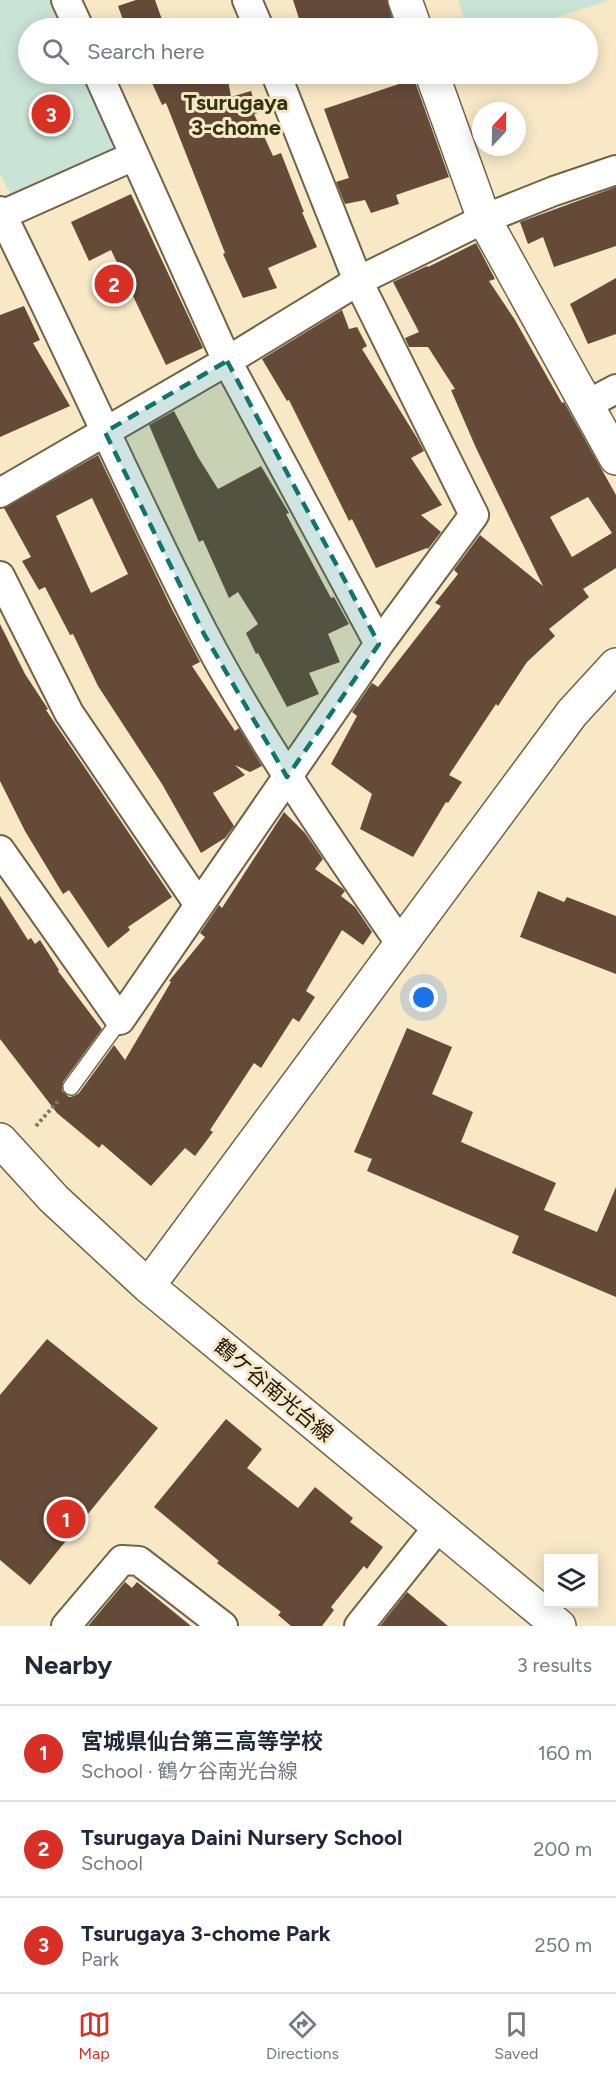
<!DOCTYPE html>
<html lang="en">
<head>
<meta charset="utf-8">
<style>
	body { margin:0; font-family:Figtree,"Noto Sans JP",sans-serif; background:#f6f6f7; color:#1f2937 }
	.controls { position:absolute; right:18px; bottom:18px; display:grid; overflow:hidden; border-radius:0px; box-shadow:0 3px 15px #0003 }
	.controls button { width:54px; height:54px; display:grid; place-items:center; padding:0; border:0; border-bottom:2px solid #e0e1e3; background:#fff; color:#1f2937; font:30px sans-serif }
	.compass { position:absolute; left:472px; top:102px; width:54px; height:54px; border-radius:50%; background:#fff; box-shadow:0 3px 15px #0003; rotate:22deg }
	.you { position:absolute; left:424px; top:998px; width:21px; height:21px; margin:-15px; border:4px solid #fff; border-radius:50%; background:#1a73e8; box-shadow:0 0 0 9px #1a73e833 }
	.badge { display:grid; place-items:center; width:39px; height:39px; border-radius:50%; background:#d93025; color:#fff; font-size:20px; font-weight:700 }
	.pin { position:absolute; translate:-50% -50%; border:3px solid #fff; box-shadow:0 2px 6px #0006 }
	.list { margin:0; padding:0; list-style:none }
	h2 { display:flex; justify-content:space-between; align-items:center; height:78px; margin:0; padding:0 24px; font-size:26px }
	h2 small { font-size:20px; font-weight:400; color:#747a83 }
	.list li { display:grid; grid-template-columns:39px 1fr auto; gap:18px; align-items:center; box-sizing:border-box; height:96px; padding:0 24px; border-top:2px solid #e0e1e3 }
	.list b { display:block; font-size:22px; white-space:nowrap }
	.list p { margin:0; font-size:20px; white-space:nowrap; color:#747a83 }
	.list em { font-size:20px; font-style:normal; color:#747a83 }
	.icon { flex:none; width:33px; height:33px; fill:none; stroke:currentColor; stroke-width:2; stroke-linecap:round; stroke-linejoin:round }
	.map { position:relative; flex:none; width:616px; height:1626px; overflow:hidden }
	.search { position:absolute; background:#fff; box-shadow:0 3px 15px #0003; left:18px; right:18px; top:18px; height:66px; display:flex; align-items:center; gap:15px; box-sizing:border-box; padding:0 21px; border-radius:33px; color:#747a83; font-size:22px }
	.sheet { height:366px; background:#fff }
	nav { display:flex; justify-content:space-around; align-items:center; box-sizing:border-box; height:84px; border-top:2px solid #e0e1e3; background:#fff; font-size:16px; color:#747a83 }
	nav a { display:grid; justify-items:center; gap:3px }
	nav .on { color:#d93025 }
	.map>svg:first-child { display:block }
	.green { fill:#c9e4d6 }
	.building { fill:#664a38; fill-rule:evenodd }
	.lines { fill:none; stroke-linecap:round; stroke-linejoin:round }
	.service-casing { stroke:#716345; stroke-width:18 }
	.minor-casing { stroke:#716345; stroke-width:32 }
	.tertiary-casing { stroke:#716345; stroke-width:36 }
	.path { stroke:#7f755f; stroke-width:4; stroke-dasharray:3 3; stroke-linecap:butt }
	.service { stroke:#fff; stroke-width:15 }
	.minor { stroke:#fff; stroke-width:28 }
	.tertiary { stroke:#fff; stroke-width:33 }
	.marked { fill:#0f766e; fill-opacity:0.2; stroke:#0f766e; stroke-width:4.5; stroke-dasharray:12 8; stroke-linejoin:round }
	.labels { text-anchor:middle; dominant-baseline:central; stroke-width:6; stroke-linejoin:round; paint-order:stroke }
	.street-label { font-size:21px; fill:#1c170a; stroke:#f8e8c6 }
	.neighbourhood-label { font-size:22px; font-weight:bold; fill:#2f350e; stroke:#f8e8c6 }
</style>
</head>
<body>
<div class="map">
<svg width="616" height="1626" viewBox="0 0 616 1626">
	<rect width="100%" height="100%" fill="#f8e8c6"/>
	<path class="green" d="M0 0H54L66 28H28V74H85L119 155 13 199 0 174Z
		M458 0H607L608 1 523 28H467Z"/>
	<path class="building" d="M136 0H155L165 28H126L118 6Z
		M293 0H387L395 28H302Z
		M148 74H227L231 97 251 91 258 113 254 114 273 156 281 153 304 212H302L317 247 268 268 277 288 243 298 223 254 225 253 166 103 162 105Z
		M414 79 449 177 396 195 399 204 371 213 365 200 345 204 336 182 349 178 324 109Z
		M616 187V246L554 267 543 237 528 244 520 222Z
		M131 194 203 348 166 365 111 250 89 261 71 222Z
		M476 243 495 279 489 281 515 320 562 403 564 402 616 495V568L583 589 589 597 549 629 555 636 527 662 498 706 496 704 449 775 462 782 448 803 446 802 413 857 360 829 372 794 331 764 357 716 352 712 372 683 378 687 441 606 435 603 458 574 454 570 480 535 543 586 476 448 451 390 455 389 428 347H409L405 338 419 332 393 282 427 266 428 267ZM588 497 612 533 572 557 550 517Z
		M616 278V334L588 344 570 304Z
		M24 306 40 340 33 343 70 406 0 437V315Z
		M342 310 349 329 357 327 367 346 362 349 417 438 424 451 411 458 442 505 421 515 441 532 428 549 427 548 376 568 352 519 349 521 289 400 287 401 262 359Z
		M174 411 198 457 218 489 261 466 289 513 286 514 331 598 334 597 349 624 328 634 340 662 309 673 319 694 287 707 258 653 256 654 246 633 258 624 238 592 229 598 203 540 199 542 149 425Z
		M98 455 172 609 200 662 192 666 235 731 239 728 262 766 250 772 235 765 245 775 213 793 234 826 225 838 201 853 162 784 98 686 73 634 70 635 45 587 39 590 22 561 31 557 4 508ZM92 498 128 574 91 593 56 516Z
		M0 624 25 674 48 709 46 710 172 897 128 927 130 930 108 948 69 890 63 894 25 831 0 781Z
		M284 812 305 833 323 859 315 869 342 888 345 891 341 896 355 907 372 932 363 945 342 930 306 991 315 997 299 1022 293 1018 261 1068 254 1063 210 1130 213 1132 195 1156 185 1148 151 1186 102 1144 99 1148 57 1113 0 1039V896L28 940 31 938 35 944 40 940 59 970 58 971 102 1029 63 1082 62 1091 69 1097 74 1096 79 1093 114 1045 125 1060 171 982 169 981 205 937 200 933 219 905 222 908Z
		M538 891 564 902 567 897 616 916V974L520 937Z
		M407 1028 452 1047 432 1094 473 1112 461 1142 556 1183 544 1210 597 1232 616 1187V1297L512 1253 519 1236 367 1171 372 1159 354 1152Z
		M47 1339 158 1428 30 1585 0 1560V1395Z
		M226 1419 262 1449 247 1468 298 1508 315 1487 353 1518 350 1522 383 1547 367 1569 364 1566 331 1607 334 1610 322 1626H291L278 1615 281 1612 217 1563 219 1561 154 1507Z
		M125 1582 132 1588 137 1582 191 1626H88Z
		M407 1592 448 1626H380Z"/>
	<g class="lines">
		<g class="service-casing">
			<path id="service" d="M71 1087 120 1020"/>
		</g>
		<g class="minor-casing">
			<path id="minor" d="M66 0 79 28
				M247 0 259 28
				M98 74 227 361 379 644
				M0 211C70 351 132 494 203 632 260 741 331 842 400 943
				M2 215 134 156
				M586 405 616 389
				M0 493 227 361 358 281 484 219 554 191 616 170
				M0 576 69 713 199 905
				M0 850 120 1020 379 644 474 515 358 281 276 74
				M66 1626 122 1560 139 1561 223 1626
				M359 1626 439 1526"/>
		</g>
		<g class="tertiary-casing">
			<path id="tertiary" d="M405 0 415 28
				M432 74 484 219 616 458
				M0 1140 54 1199 148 1286 559 1626
				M148 1286 572 713 616 665"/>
		</g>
		<path class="path" d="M36 1126 58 1101"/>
		<use href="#service" class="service"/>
		<use href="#minor" class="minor"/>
		<use href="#tertiary" class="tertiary"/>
	</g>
	<path class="marked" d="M227 361 379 644 287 777 204 634 105 432Z"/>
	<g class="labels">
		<g class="street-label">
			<text transform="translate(274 1390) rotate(40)">鶴ケ谷南光台線</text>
		</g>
		<g class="neighbourhood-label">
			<text x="236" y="102">Tsurugaya<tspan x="236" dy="25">3-chome</tspan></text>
		</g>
	</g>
</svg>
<div class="controls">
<button><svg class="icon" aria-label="layers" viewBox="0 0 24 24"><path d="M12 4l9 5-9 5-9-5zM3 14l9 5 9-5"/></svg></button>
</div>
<svg class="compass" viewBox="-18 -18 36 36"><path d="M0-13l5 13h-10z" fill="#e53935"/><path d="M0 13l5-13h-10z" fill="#747a83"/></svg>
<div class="you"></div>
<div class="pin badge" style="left:66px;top:1519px">1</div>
<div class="pin badge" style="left:114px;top:284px">2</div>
<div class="pin badge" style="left:51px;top:114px">3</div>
<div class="search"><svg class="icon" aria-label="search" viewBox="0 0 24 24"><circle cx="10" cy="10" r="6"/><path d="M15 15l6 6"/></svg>Search here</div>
</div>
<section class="sheet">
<h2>Nearby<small>3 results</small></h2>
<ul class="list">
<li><span class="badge">1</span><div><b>宮城県仙台第三高等学校</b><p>School · 鶴ケ谷南光台線</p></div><em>160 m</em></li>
<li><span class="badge">2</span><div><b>Tsurugaya Daini Nursery School</b><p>School</p></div><em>200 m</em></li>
<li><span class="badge">3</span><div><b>Tsurugaya 3-chome Park</b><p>Park</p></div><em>250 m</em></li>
</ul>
</section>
<nav>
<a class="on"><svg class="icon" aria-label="map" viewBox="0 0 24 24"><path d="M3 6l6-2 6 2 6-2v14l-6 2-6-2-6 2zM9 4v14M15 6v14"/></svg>Map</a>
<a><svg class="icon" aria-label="directions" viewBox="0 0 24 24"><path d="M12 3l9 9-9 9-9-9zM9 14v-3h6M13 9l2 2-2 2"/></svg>Directions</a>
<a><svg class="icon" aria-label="saved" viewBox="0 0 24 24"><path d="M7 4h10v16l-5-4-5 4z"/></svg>Saved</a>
</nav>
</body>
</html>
